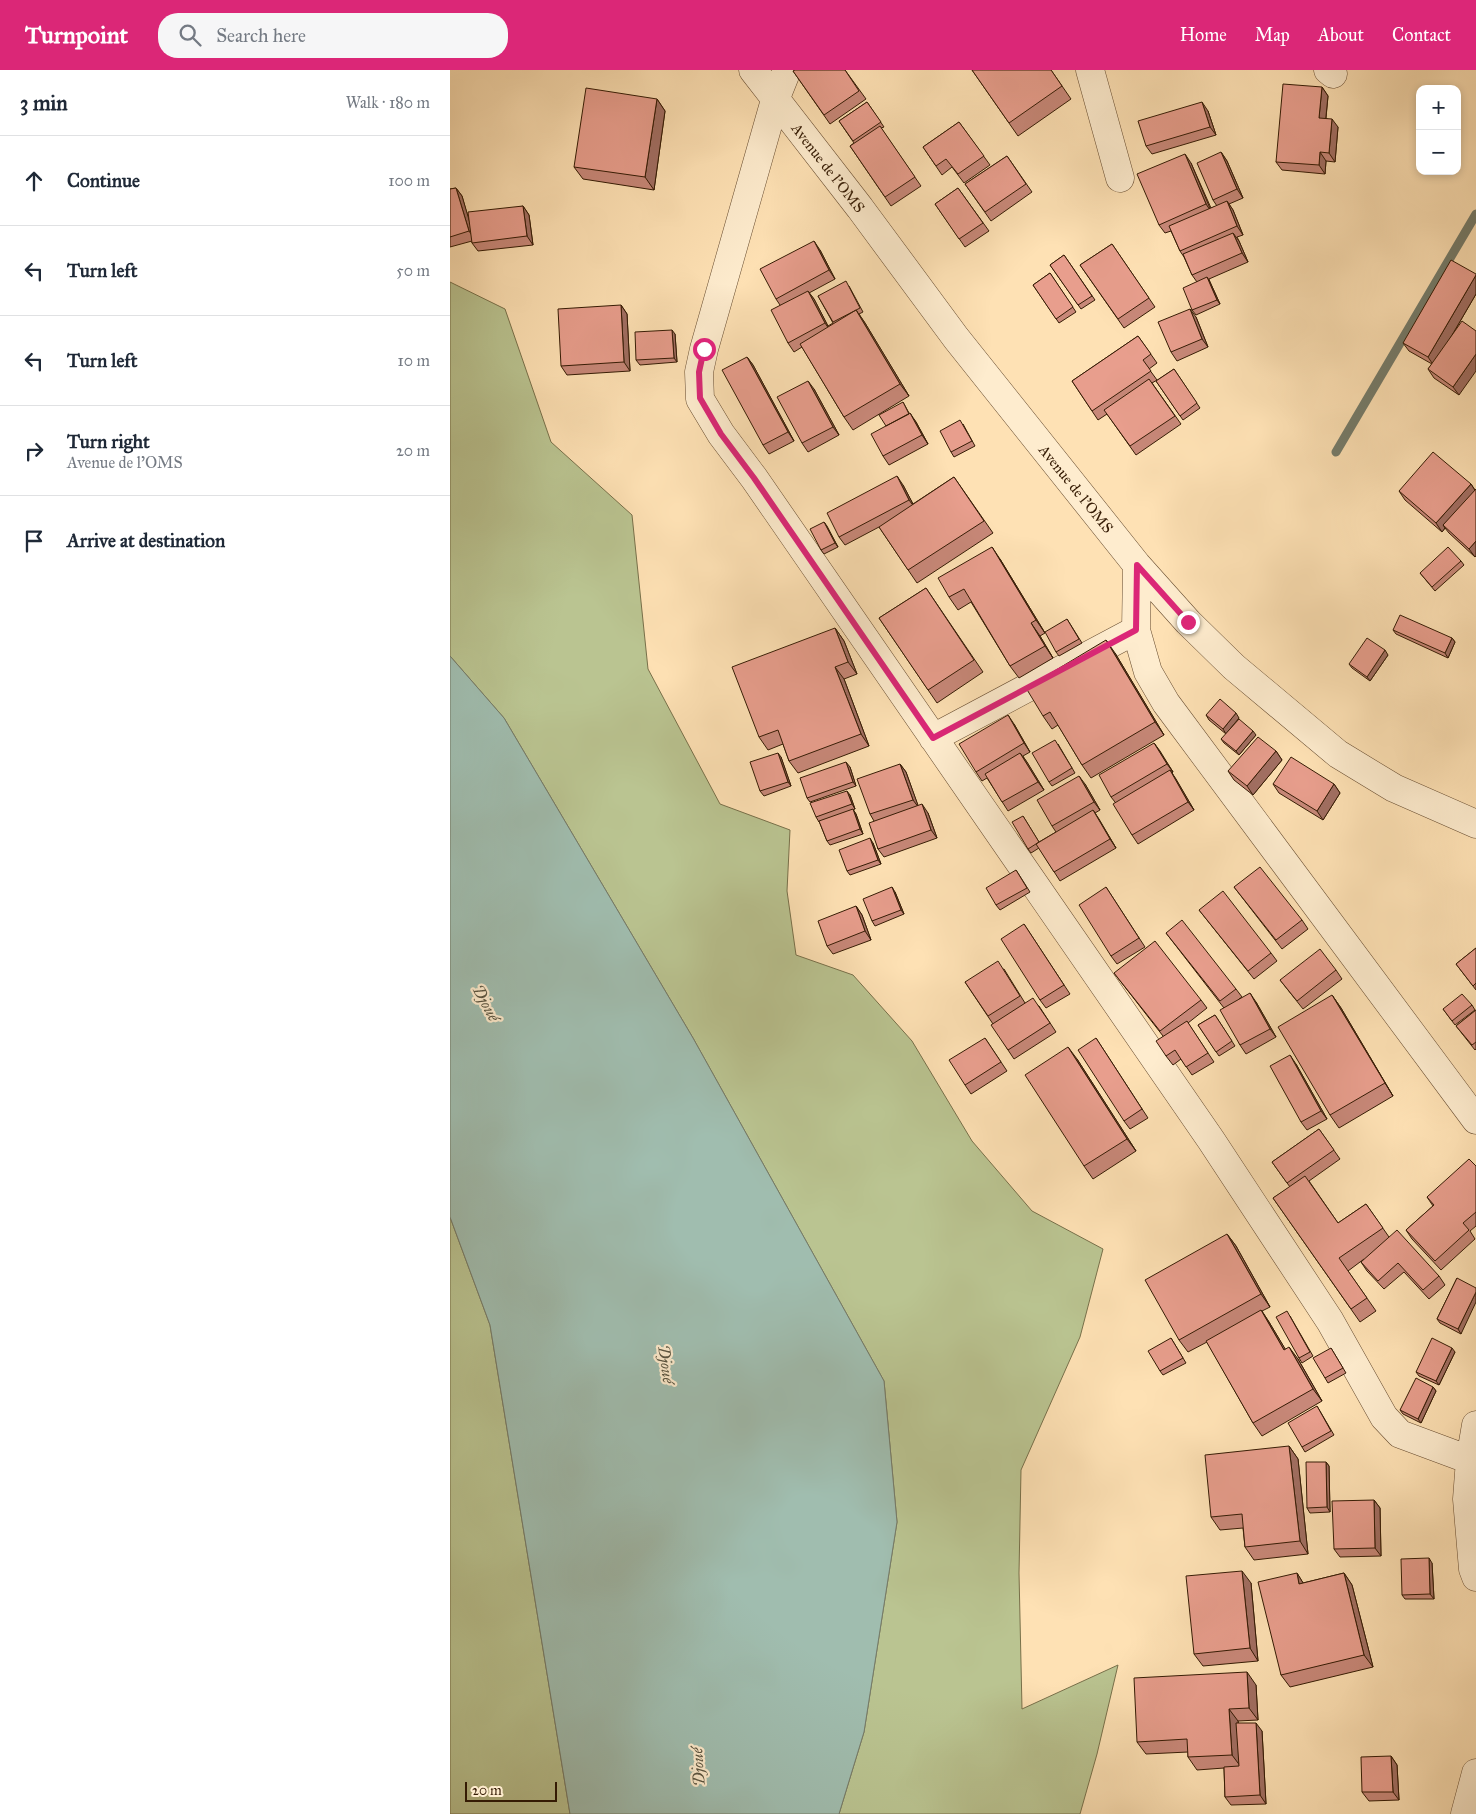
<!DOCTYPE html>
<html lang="en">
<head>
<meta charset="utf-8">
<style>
	body { margin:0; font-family:"IM FELL Great Primer",serif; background:#f6f6f7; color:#1f2937 }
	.controls { position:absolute; right:15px; top:15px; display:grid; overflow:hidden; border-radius:10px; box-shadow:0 2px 8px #0003 }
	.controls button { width:45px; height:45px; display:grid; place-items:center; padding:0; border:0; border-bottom:1px solid #e0e1e3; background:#fff; color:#1f2937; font:25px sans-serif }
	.scale { position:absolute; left:15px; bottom:12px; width:92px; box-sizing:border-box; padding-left:5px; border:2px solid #351b04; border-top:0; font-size:14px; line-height:18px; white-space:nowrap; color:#351b04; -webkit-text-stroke:4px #feecce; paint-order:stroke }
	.stop { position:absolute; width:15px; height:15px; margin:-11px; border:4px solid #db2777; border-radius:50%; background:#fff }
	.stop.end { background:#db2777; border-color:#fff; box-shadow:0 1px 5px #0008 }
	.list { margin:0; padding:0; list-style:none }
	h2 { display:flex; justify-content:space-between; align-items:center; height:65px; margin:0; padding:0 20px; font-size:21px }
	h2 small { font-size:16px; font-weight:400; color:#747a83 }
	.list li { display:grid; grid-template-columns:32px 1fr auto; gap:15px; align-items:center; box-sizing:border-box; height:90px; padding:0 20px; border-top:1px solid #e0e1e3 }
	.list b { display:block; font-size:19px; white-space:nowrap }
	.list p { margin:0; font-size:16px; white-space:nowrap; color:#747a83 }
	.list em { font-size:16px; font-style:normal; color:#747a83 }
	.icon { flex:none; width:28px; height:28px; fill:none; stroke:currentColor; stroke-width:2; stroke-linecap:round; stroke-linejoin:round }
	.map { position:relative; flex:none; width:1026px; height:1744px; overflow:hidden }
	header { display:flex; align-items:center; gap:30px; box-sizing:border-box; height:70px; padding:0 25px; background:#db2777; color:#fff }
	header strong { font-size:24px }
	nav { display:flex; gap:28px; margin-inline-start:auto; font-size:18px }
	.search { width:350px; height:45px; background:#f6f6f7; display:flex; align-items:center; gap:12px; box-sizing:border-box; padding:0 18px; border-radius:20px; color:#747a83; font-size:19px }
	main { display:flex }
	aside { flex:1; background:#fff }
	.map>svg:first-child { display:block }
	.green { fill:#bac491; stroke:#78704a }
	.water { fill:#a0bdaf; stroke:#757c6b }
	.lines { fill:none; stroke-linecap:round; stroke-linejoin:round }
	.stream { stroke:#757c6b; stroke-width:9 }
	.minor-casing { stroke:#674c30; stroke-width:29 }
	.minor { stroke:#feecce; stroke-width:28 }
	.wall { fill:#c88879; stroke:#351b04 }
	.shaded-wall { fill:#a26f63; stroke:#351b04 }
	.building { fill:#e89e8d; stroke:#351b04 }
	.route { stroke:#db2777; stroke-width:6 }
	.labels { text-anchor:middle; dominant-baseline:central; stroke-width:4.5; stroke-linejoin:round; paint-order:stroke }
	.street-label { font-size:15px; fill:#351b04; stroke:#feecce }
	.water-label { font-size:16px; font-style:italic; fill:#5a5440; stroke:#feecce }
</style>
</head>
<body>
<header>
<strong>Turnpoint</strong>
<div class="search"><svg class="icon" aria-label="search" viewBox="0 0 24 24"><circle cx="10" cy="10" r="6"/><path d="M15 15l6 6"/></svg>Search here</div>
<nav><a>Home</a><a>Map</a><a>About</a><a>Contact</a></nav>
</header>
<main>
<aside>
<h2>3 min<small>Walk · 180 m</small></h2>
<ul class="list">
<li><svg class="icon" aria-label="ahead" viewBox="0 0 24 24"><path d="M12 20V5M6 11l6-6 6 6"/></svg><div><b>Continue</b></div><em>100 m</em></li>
<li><svg class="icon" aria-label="left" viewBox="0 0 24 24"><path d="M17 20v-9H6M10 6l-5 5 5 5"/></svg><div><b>Turn left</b></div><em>50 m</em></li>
<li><svg class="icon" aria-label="left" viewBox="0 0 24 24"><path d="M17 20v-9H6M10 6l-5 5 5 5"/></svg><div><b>Turn left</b></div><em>10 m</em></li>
<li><svg class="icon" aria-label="right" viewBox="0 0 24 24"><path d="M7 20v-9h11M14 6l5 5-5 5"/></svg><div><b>Turn right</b><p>Avenue de l'OMS</p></div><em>20 m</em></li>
<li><svg class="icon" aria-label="arrive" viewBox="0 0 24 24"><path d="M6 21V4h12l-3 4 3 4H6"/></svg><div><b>Arrive at destination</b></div></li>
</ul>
</aside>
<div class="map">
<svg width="1026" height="1744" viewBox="0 0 1026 1744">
	<rect width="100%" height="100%" fill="#fee1b4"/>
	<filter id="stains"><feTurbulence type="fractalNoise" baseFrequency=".004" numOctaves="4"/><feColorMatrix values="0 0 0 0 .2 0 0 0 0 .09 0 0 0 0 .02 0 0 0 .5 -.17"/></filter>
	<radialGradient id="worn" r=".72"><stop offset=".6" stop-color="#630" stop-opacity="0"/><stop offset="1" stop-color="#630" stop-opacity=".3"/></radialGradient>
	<path class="green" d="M0 212 55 239 101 372 182 445 198 599 270 734 340 760 337 821 346 885 403 905 462 971 522 1071 582 1141 653 1179 630 1267 571 1400 569 1503 572 1639 668 1595 647 1684 630 1744H389L414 1662 447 1452 434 1311 243 968 54 648 0 586Z
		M0 1147 40 1255 120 1744H0Z"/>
	<path class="water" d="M0 586 54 648 243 968 434 1311 447 1452 414 1662 389 1744H120L40 1255 0 1147Z"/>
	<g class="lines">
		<path class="stream" d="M886 382 1026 144"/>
		<g class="minor-casing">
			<path id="minor" d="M303 0 410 138 506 268 687 495 738 552 784 597 888 684 944 718 1026 754
				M337 0 325 30 254 279 249 302 250 329 271 364 304 408 761 1070 880 1251 934 1347 950 1364 1020 1390
				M640 0 670 108
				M878 0 883 4
				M687 495 686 560 698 602 716 633 1026 1050
				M483 668 686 560
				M1026 1355 1020 1390 1017 1429 1023 1499 1026 1507
				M1015 1744 1026 1703"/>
		</g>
		<use href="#minor" class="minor"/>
	</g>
	<path class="wall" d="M395 0 416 29 380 54 343 1Z
		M522 0H601L621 29 568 66Z
		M872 17 878 26 876 48 888 57 885 92 876 91 875 104 832 100 826 92Z
		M207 29 215 41 204 120 133 109 124 97Z
		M417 32 434 57 431 58 471 116 441 136 400 76 404 73 389 51Z
		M758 41 766 65 702 84 696 76Z
		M509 52 540 95 514 113 502 97 492 105 473 77Z
		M771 82 777 91 793 128 779 134 783 140 793 165 787 167 789 171 798 192 759 209 760 212 770 234 746 245 742 240 747 212 742 205 734 187 730 181 721 161 715 163 709 155 741 93 761 138 767 136 763 130Z
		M557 86 582 122 541 151 515 114Z
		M6 118 12 126 19 151 73 136 79 145 83 175 28 181 22 173V171L0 177V119Z
		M508 118 539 161 515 177 485 134Z
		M662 174 705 237 674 258 630 195Z
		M370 180 385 209 359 223 364 229 378 256 383 253 368 226 399 216 413 242 409 244 415 253 459 326 403 360 394 347 352 277 344 282 338 273 330 235 326 229Z
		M614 185 645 230 631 239 600 195Z
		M600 203 626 242 609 253 583 215Z
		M1026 204V224L1001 267 1009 325 984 308 978 299 982 294 959 281 953 273Z
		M171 235 177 244 180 301 117 305 111 296Z
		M746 247 758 277 727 291 721 282Z
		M225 264 227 292 190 295 186 290Z
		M688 266 707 293 699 299 707 310 702 313 731 354 686 385 657 344 648 350 622 311Z
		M297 287 303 295 344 371 319 384 313 375Z
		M724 299 750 338 733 350 706 311Z
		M364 319 389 365 358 382 352 373Z
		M453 332 459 343 466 352 478 374 439 395 433 386 436 356Z
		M513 354 525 376 504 387 501 382Z
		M504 407 543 463 467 513 429 457 395 475 389 467 453 415 463 434Z
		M1021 414 1025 420 1026 419V486L1025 487 999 463 995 458 992 462 955 430 949 421Z
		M374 452 388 477 374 484 371 480Z
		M550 489 595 563 590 566 603 588 569 608 560 596 521 532 508 540 499 527Z
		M1011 491 1014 495 985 521 970 503Z
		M476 518 533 602 487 633 429 548Z
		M617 549 632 573 609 586 606 582Z
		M385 558 394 571 407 604 394 609 419 676 348 703 339 691 333 674 318 680 309 667Z
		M943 560 1002 568 1005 572 998 588 946 564Z
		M665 583 714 665 641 708 632 695 608 655 602 659 593 646Z
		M938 585 920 611 902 598 899 594Z
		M756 645 789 648 776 664 759 650Z
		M564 654 580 682 573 686 594 720 558 741 537 708 532 711 526 702Z
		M806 665 789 685 774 673 771 669Z
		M704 673 723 702 722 703 744 740 688 774 682 765 665 732 661 727Z
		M608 674 625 703 602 716 599 712Z
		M826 681 832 690 803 725 784 710 778 701Z
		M331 687 341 716 314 726 310 721Z
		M450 694 456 702 468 736 478 743 487 768 434 787 428 779 424 751 420 744Z
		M400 697 406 716 360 732 357 728Z
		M635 714 650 740 645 743 666 778 610 811 589 778 581 783 578 779 573 746 589 772 606 762 602 756Z
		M823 714H884L890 723 873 750 829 723Z
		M400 725 405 739 403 740 406 744 413 764 380 775 377 771 369 751V752L366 747Z
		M423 773 431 794 400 805 397 801Z
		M566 800 580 822 550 840 546 835Z
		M656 817 695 877 667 894 661 886Z
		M784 817 852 850 858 859 832 879Z
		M445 822 454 844 425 856 422 851Z
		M406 836 412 845 421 870 383 884 377 876Z
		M749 840 821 883 827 891 804 909Z
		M574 854 620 924 596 938 590 930Z
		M716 863 786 919 792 927 789 929 806 932 826 967 796 984 790 975 774 938Z
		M1026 878V920L1006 894Z
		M554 899 575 933 589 936 606 962 564 989 558 980 543 954 515 912Z
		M886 900 892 909 853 939 830 910Z
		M664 903 751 930 757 938 738 953 764 992 742 1005 731 989 723 995 716 986 713 966Z
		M882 925 891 938 943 1026 889 1058 880 1045Z
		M1022 935 1025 940 1005 955 993 939Z
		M1026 940V979L1025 980 1006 956Z
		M765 945 785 976 769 986 748 955Z
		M535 968 557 1001 521 1024 515 1015Z
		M646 968 698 1048 680 1059 674 1051Z
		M627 989 686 1081 643 1109 634 1096Z
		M846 994 877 1049 857 1060 851 1052Z
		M869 1059 890 1089 859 1111 888 1153 916 1134 939 1167 989 1206 995 1215 979 1229 954 1202 934 1219 917 1201 911 1192 914 1189 898 1201 926 1241 910 1252 823 1128 840 1117 822 1092Z
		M1026 1096V1156L1020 1161 1025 1169 991 1200 962 1169 956 1160 983 1136 977 1127Z
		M777 1164 786 1176 820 1237 812 1241 819 1252 835 1279 848 1289 872 1331 812 1366 803 1353 757 1272 738 1282 729 1270Z
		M1007 1208 1011 1264 990 1253 987 1249Z
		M840 1246 863 1286 852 1293 849 1288Z
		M721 1268 736 1293 713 1305 710 1301Z
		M881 1278 896 1303 878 1313 875 1308Z
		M1005 1282 989 1315 969 1306 966 1302Z
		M983 1317 986 1321 971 1353 953 1344 950 1340Z
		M867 1336 884 1365 855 1382 852 1377Z
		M839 1376 848 1389 858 1484 804 1490 795 1477 793 1458 770 1460 761 1447Z
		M876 1392 879 1396 880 1442 860 1443 857 1438Z
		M924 1430 930 1438 931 1486 890 1487 884 1479Z
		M982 1493 984 1529H955L952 1525Z
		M847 1503 853 1513 894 1503 902 1515 923 1597 840 1617 831 1605Z
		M801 1513 808 1591 753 1596 744 1584Z
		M806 1615 808 1650 788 1651V1653L812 1661 816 1734 781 1735 775 1727 774 1698 747 1700 738 1687V1682L696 1684 687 1672Z
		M941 1686 947 1695 949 1730 919 1731 912 1722Z"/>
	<path class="shaded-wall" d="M872 17 878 26 875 56 869 48Z
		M207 29 215 41 204 120 195 107Z
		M752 32 758 41 766 65 760 57Z
		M882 49 888 57 885 92 879 83Z
		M771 82 777 91 793 128 787 119Z
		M870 82 876 91 875 104 869 95Z
		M735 84 741 93 762 143 756 134Z
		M6 118 12 126 25 170 19 161Z
		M777 131 783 140 793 165 787 156Z
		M73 136 79 145 83 175 77 166Z
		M783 163 789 171 798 192 792 183Z
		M364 171 370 180 385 209 379 200Z
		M1026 205V224L984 296 978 287Z
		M757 207 760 212 770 234 767 230Z
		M358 221 364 229 381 262 375 253Z
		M171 235 177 244 180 301 174 292Z
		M740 239 746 247 758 277 752 269Z
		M406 240 415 253 459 326 450 314Z
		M222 260 225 264 227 292 224 288Z
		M1026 284V301L1009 325 1003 317Z
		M297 287 303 295 344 371 338 362Z
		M358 311 364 319 389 365 383 357Z
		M460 343 466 352 478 374 472 365Z
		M447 406 453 415 465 438 459 430Z
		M1021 414 1026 422 993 455 995 458 992 462 986 453Z
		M374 452 377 456 388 477 385 473Z
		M1026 471V486L1025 487 1019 479Z
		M542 477 550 489 595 563 586 550Z
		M581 553 590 566 603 588 595 576Z
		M385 558 394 571 407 604 398 592Z
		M1002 568 1005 572 998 588 995 583Z
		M656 570 665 583 714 665 705 652Z
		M935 580 938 585 920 611 917 607Z
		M385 597 394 609 419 676 411 664Z
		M786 643 789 648 776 664 773 659Z
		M558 645 564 654 580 682 574 673Z
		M803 661 806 665 789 685 786 681Z
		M704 673 710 681 723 702 717 694Z
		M826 681 832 690 803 725 797 716Z
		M328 683 331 687 341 716 338 712Z
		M570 683 577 692 594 720 588 712Z
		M396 692 400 697 406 716 403 712Z
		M450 694 456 702 469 738 463 730Z
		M720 700 726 709 744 740 738 732Z
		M629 706 635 714 650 740 644 732Z
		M884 714 890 723 873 750 867 741Z
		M397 721 400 725 405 739 402 734Z
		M472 734 478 743 487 768 481 760Z
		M403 739 406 744 413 764 410 759Z
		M643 740 649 749 666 778 660 769Z
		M420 768 423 773 431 794 428 790Z
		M442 817 445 822 454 844 451 840Z
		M406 836 412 845 421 870 415 861Z
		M800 923 806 932 826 967 820 959Z
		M882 925 891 938 943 1026 935 1013Z
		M618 977 627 989 686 1081 677 1069Z
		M840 985 846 994 877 1049 871 1041Z
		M777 1164 786 1176 820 1237 811 1224Z
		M1026 1222V1232L1011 1264 1008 1259Z
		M811 1240 819 1252 843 1292 834 1280Z
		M839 1277 848 1289 872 1331 863 1319Z
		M1002 1278 1005 1282 989 1315 986 1311Z
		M983 1317 986 1321 971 1353 968 1349Z
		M839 1376 848 1389 858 1484 850 1471Z
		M876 1392 879 1396 880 1442 877 1437Z
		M924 1430 930 1438 931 1486 925 1478Z
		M979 1488 982 1493 984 1529 980 1524Z
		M792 1501 801 1513 808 1591 800 1578Z
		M847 1503 855 1516 849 1514Z
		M894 1503 902 1515 923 1597 914 1585Z
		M797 1602 806 1615 808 1650 799 1638Z
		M779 1639 788 1651 791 1697 782 1685Z
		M806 1653 812 1661 816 1734 810 1725Z
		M941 1686 947 1695 949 1730 943 1722Z"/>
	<path class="building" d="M345 0H395L409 21 374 45 343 1Z
		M522 0H601L612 16 559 53Z
		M833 14 872 17 869 48 882 49 879 83 870 82 869 95 826 92Z
		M136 18 207 29 195 107 124 97Z
		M417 32 431 52 403 71 389 51Z
		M752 32 760 57 696 76 688 51Z
		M509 52 534 86 508 104 496 89 486 96 473 77Z
		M430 56 465 107 435 127 400 76Z
		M771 82 787 119 763 130 747 93Z
		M735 84 756 134 709 155 687 104Z
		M557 86 576 114 535 142 515 114Z
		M6 118 19 161 0 167V119Z
		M508 118 533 153 509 169 485 134Z
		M777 131 787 156 730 181 719 156Z
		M73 136 77 166 22 173 18 142Z
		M783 163 792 183 742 205 733 184Z
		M364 171 379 200 326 229 310 199Z
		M662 174 699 228 668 249 630 195Z
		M614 185 642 226 628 235 600 195Z
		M1001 190 1026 204V205L978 287 953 273Z
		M600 203 623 237 606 249 583 215Z
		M757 207 767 230 742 240 733 218Z
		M396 211 410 238 383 252 368 226Z
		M358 221 375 253 338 273 321 240Z
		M171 235 174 292 111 296 108 239Z
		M740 239 752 269 721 282 708 252Z
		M406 240 450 314 394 347 350 274Z
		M1012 251 1026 261V284L1003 317 978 299Z
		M222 260 224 288 186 290 185 262Z
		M688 266 701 284 693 290 701 301 642 341 622 311Z
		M297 287 338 362 313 375 272 300Z
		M724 299 747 333 730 346 706 311Z
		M699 309 725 346 680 376 654 340Z
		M358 311 383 357 352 373 327 327Z
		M453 332 459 344 436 356 429 345Z
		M460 343 472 365 433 386 421 364Z
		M510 350 522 371 501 382 490 361Z
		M983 382 1021 414 986 453 949 421Z
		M447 406 459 430 389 467 377 443Z
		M504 407 534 451 458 500 429 457Z
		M1026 419V471L1019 479 993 455Z
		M374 452 385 473 371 480 360 459Z
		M542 477 586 550 581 553 595 576 560 596 514 519 499 527 488 508Z
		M998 477 1011 491 982 517 970 503Z
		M476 518 524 590 478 620 429 548Z
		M950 545 1002 568 995 583 943 560Z
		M617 549 629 569 606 582 595 562Z
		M385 558 398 592 385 597 411 664 339 691 328 660 309 667 282 597Z
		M917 568 935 580 917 607 899 594Z
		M656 570 705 652 632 695 600 642 593 646 576 618Z
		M770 629 786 643 773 659 756 645Z
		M558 645 574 673 526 702 509 674Z
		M789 649 803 661 786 681 771 669Z
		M808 667 826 681 797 716 778 701Z
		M605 670 622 698 599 712 582 683Z
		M704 673 717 694 661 727 649 705Z
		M328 683 338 712 310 721 300 692Z
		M570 683 588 712 552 732 535 704Z
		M841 687 884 714 867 741 823 714Z
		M396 692 403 712 357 728 350 708Z
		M450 694 463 730 420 744 407 709Z
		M720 700 738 732 682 765 663 734Z
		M629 706 644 732 602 756 587 730Z
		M397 721 402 734 366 747 360 733Z
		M472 734 481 760 428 779 419 753Z
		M403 739 410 759 377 771 369 751Z
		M643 740 660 769 604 802 586 774Z
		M573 746 589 772 578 779 562 752Z
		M420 768 428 790 397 801 389 780Z
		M810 797 852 850 826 870 784 817Z
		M566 800 577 818 546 835 536 818Z
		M442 817 451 840 422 851 413 829Z
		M656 817 689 868 661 886 629 835Z
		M773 821 821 883 798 901 749 840Z
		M406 836 415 861 377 876 368 851Z
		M732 850 786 919 770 931 716 863Z
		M574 854 614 915 590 930 551 869Z
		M705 871 751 930 710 961 664 903Z
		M1026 878V913L1023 916 1006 894Z
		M870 879 886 900 847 931 830 910Z
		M548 891 570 926 538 946 515 912Z
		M800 923 820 959 790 975 770 940Z
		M1012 924 1022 935 1002 951 993 939Z
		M882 925 935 1013 880 1045 828 957Z
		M583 928 600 953 558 980 541 955Z
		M1026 940V972L1022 975 1006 956Z
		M765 945 782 971 766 982 748 955Z
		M737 951 758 983 736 997 725 980 716 986 706 971Z
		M535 968 551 992 515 1015 499 990Z
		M646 968 692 1039 674 1051 628 980Z
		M618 977 677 1069 634 1096 575 1005Z
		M840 985 871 1041 851 1052 820 996Z
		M869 1059 884 1080 837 1113 822 1092Z
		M1019 1089 1026 1096V1142L1013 1153 1019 1160 985 1191 956 1160 984 1135 977 1127Z
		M855 1106 888 1153 916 1134 933 1158 889 1188 917 1228 901 1239 823 1128Z
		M947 1160 989 1206 973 1220 948 1193 928 1211 911 1192Z
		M777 1164 811 1224 729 1270 695 1210Z
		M1007 1208 1026 1218V1222L1008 1259 987 1249Z
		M811 1240 834 1280 839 1277 863 1319 803 1353 756 1271Z
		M837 1241 860 1282 849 1288 826 1247Z
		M721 1268 733 1288 710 1301 698 1281Z
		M982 1268 1002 1278 986 1311 966 1302Z
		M881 1278 893 1298 875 1308 863 1288Z
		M966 1308 983 1317 968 1349 950 1340Z
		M867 1336 881 1361 852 1377 838 1353Z
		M839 1376 850 1471 795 1477 792 1444 761 1447 755 1385Z
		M856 1392H876L877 1437 857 1438Z
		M924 1430 925 1478 884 1479 882 1431Z
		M979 1488 980 1524 952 1525 951 1489Z
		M792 1501 800 1578 744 1584 736 1506Z
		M847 1503 849 1514 894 1503 914 1585 831 1605 808 1512Z
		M797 1602 799 1638 779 1639 782 1685 738 1687 737 1669 687 1672 684 1608Z
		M786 1653H806L810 1725 775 1727 774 1697 789 1696Z
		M941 1686 943 1722H912L911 1687Z"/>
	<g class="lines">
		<path class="route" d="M254 279 249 302 250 328 271 364 304 408 483 668 686 560 687 495 738 552"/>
	</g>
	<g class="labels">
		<g class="street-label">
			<text transform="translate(378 98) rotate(52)">Avenue de l'OMS</text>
			<text transform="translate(626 419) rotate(51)">Avenue de l'OMS</text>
		</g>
		<g class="water-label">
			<text transform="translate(36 933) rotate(62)">Djoué</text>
			<text transform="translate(216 1294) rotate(82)">Djoué</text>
			<text transform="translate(248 1697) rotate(-94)">Djoué</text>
		</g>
	</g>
	<rect width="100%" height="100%" filter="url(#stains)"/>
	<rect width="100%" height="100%" fill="url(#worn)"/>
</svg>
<div class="controls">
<button>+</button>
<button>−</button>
</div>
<div class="scale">20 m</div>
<div class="stop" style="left:254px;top:279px"></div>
<div class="stop end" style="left:738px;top:552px"></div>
</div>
</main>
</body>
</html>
